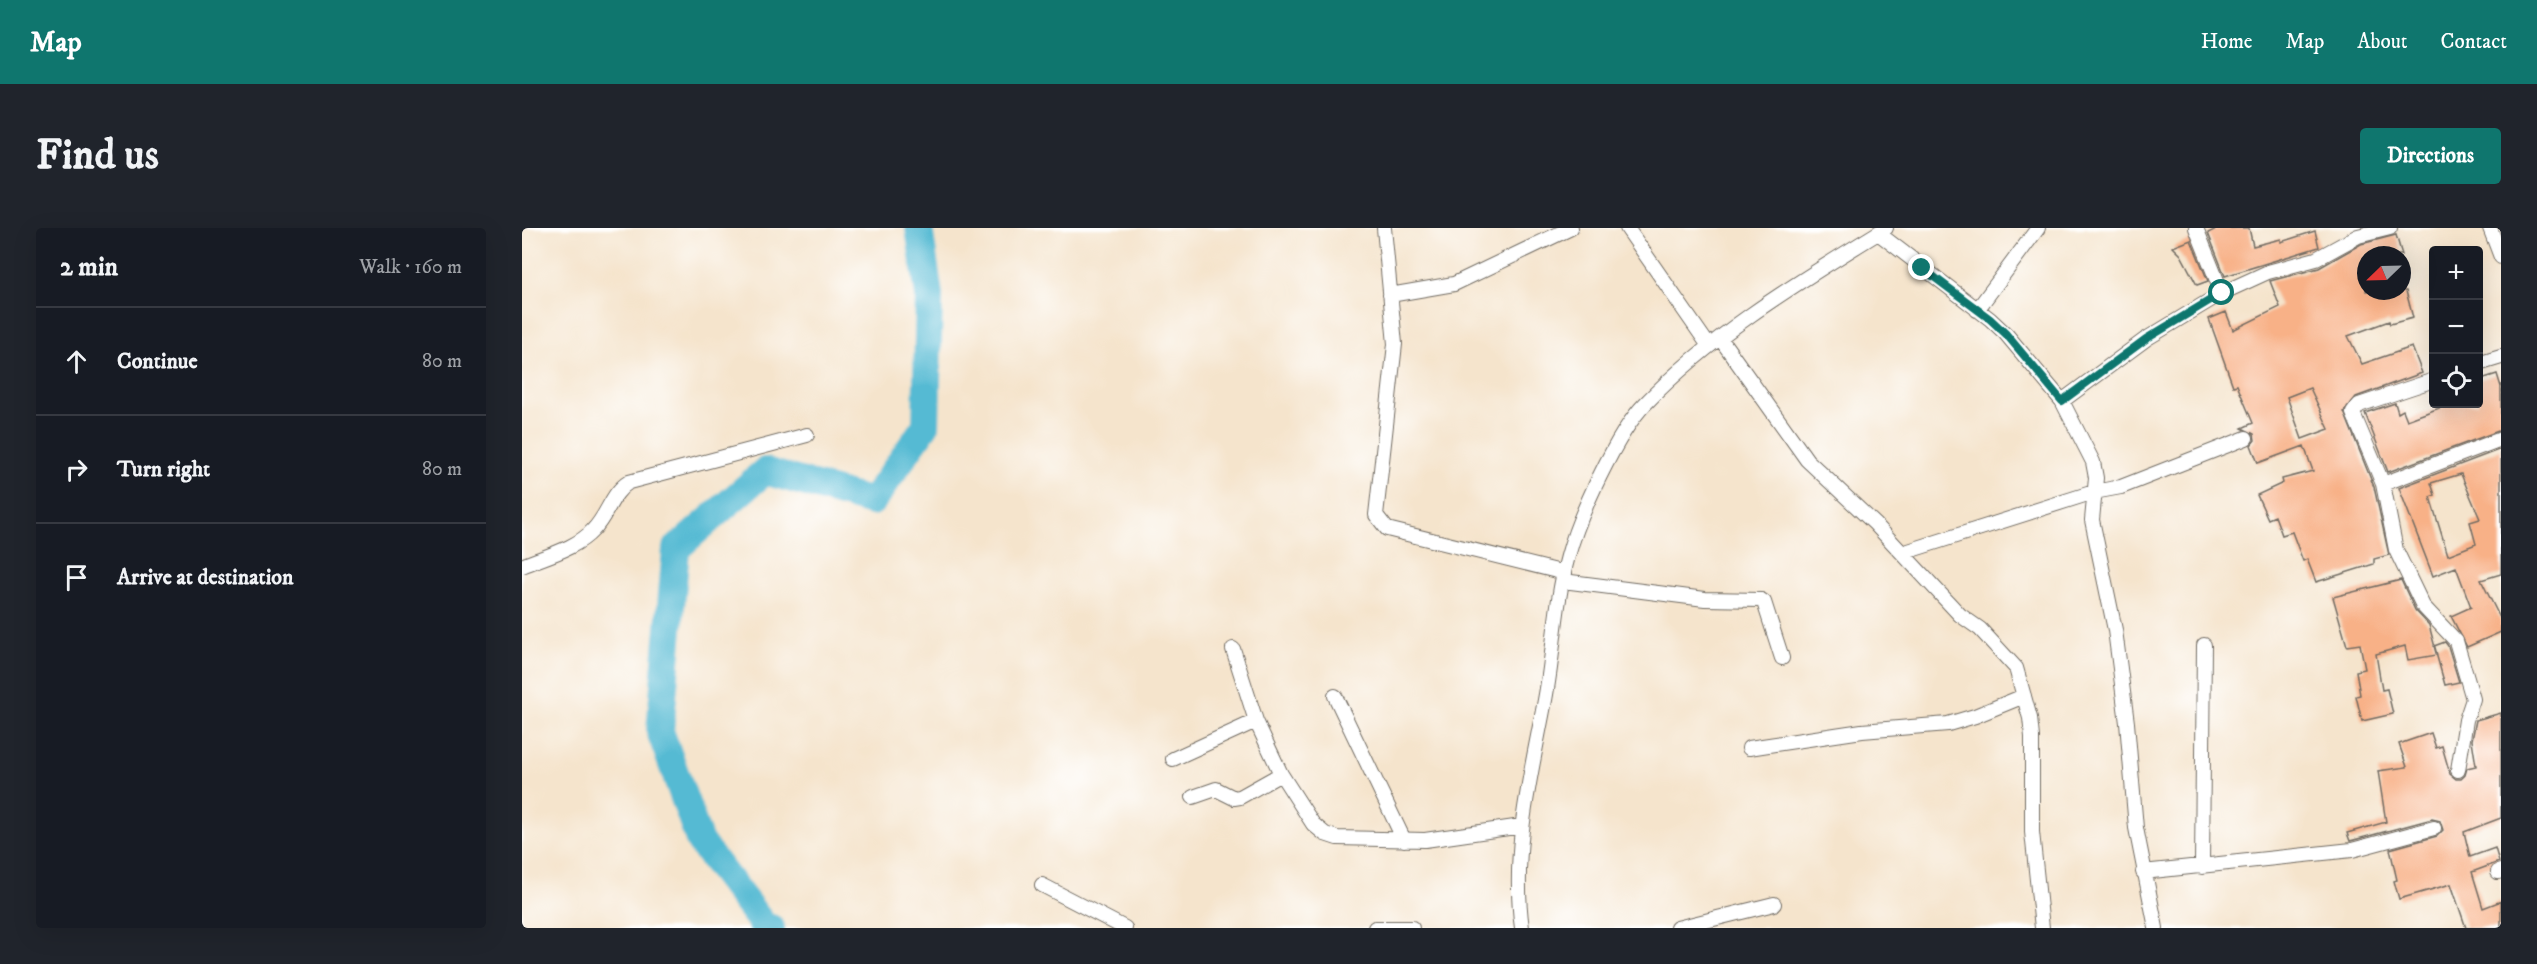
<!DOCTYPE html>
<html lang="en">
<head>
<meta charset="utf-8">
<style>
	body { margin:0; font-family:"IM FELL DW Pica",serif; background:#20242c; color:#f1f3f6 }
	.controls { position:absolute; right:18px; top:18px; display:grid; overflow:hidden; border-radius:6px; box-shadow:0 6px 24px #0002 }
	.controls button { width:54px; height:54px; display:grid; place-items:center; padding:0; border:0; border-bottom:2px solid #363941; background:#171b24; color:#f1f3f6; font:30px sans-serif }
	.compass { position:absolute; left:1835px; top:18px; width:54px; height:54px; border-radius:50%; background:#171b24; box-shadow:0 6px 24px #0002; rotate:247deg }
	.stop { position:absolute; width:18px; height:18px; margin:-14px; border:4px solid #0f766e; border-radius:50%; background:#fff }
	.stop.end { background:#0f766e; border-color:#fff; box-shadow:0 2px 6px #0008 }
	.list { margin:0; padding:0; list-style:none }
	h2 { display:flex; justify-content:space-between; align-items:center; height:78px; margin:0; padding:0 24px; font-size:26px }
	h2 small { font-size:20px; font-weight:400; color:#9ea1a6 }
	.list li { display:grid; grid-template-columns:39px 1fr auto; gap:18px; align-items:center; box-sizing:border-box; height:108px; padding:0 24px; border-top:2px solid #363941 }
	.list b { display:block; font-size:22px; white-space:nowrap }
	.list em { font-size:20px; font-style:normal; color:#9ea1a6 }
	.icon { flex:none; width:33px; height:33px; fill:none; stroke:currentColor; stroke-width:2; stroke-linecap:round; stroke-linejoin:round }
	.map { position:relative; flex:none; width:1979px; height:700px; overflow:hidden; border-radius:6px }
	header { display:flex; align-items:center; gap:36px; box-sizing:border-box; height:84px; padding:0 30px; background:#0f766e; color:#fff }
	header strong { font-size:28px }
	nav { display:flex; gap:33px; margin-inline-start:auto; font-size:21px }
	.intro { display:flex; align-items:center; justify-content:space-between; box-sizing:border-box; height:144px; padding:0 36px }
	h1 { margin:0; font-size:42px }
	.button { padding:15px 27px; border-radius:6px; background:#0f766e; color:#fff; font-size:21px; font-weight:700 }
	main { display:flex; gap:36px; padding:0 36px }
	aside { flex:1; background:#171b24; border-radius:6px; box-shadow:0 6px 24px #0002 }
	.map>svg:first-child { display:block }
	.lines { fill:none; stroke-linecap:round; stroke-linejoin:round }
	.river { stroke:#55bad3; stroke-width:28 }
	.building { fill:#f8b187; fill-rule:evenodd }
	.street-casing { stroke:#726c63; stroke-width:16 }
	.street { stroke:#fff; stroke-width:14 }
	.route { stroke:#0f766e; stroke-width:8 }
</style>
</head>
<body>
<header>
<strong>Map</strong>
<nav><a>Home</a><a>Map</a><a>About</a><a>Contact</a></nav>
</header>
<div class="intro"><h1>Find us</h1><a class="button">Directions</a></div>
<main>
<aside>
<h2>2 min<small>Walk · 160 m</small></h2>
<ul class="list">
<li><svg class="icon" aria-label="ahead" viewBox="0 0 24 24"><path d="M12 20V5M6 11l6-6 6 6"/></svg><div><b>Continue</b></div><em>80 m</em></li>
<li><svg class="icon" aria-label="right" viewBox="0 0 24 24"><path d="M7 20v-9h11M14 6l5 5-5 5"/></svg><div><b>Turn right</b></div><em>80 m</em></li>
<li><svg class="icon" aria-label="arrive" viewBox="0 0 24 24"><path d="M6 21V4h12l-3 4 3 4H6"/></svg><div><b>Arrive at destination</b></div></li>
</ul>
</aside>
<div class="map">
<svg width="1979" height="700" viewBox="0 0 1979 700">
	<rect width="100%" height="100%" fill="#fff"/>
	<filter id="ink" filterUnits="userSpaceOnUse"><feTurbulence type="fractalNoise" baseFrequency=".0167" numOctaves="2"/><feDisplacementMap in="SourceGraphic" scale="12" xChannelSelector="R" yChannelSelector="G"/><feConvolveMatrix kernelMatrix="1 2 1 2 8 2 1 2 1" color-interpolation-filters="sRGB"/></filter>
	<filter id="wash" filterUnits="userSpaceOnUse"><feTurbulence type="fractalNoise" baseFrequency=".008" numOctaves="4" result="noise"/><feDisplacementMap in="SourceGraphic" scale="24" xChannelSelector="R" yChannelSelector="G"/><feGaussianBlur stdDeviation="1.35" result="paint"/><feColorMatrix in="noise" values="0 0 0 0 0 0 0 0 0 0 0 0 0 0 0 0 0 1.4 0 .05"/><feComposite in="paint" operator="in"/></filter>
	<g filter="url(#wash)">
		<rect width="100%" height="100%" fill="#f5e4cc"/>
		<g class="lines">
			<path class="river" d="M249 700 243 699 178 614 138 503 154 321 243 243 350 274 404 197 407 67 397 0"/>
		</g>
		<g id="blocks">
			<path class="building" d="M1696 0H1727L1731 18 1759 11V14L1793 3 1797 19 1703 48 1686 5Z
				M1874 7 1880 27H1844V63H1884L1891 90 1868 96 1867 93 1826 108 1840 136 1890 119 1900 145 1834 169 1822 184 1852 259 1867 327 1852 331V336L1794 354 1785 331 1781 333 1770 304 1760 307 1753 288 1746 291 1735 267 1761 255 1760 251 1791 243 1782 218 1736 235 1729 217 1733 212 1732 206 1720 200 1731 195 1715 157 1711 158 1687 91 1704 84 1711 102 1758 79 1748 53 1797 40 1839 16ZM1788 160 1807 201 1780 211 1765 169Z
				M1669 12 1686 53 1675 57 1659 27 1651 19Z
				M1975 146 1979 159V202L1866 244 1843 185 1873 175 1876 185 1881 182 1885 192 1928 176H1956V152Z
				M1979 221V346L1959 352 1979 392V404L1945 419 1929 388 1949 379 1934 339 1911 348 1877 260ZM1939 246 1958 291 1948 294 1954 316 1926 327 1908 269 1913 267 1909 255Z
				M1879 352 1893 382 1907 397 1915 427 1886 432 1883 418 1854 426 1860 462 1865 461 1871 486 1840 493 1834 468 1838 467 1834 443 1843 441 1838 416 1825 418 1811 369Z
				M1923 414 1926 418 1937 454 1923 457 1912 418Z
				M1979 485V590L1942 604 1948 629 1973 620 1977 634 1950 644 1961 680 1979 673V700H1944L1929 656 1877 671 1872 653 1875 652 1868 621 1915 608 1921 602 1918 593 1910 591 1828 613 1825 605 1864 594 1856 543 1885 539 1877 516 1909 505 1914 520 1920 518 1928 546 1934 551H1939L1943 547 1945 540 1954 538 1950 512 1954 492Z"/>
		</g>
	</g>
	<g filter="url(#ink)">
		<use href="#blocks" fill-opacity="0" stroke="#726c63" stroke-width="1.5"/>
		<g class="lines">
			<g class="street-casing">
				<path id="street" d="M862 0 873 116 854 287 865 301 1043 345
					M1105 0 1187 118
					M1674 0 1700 65
					M1968 0 1979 29
					M1356 5 1468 91 1484 106 1540 173 1571 234 1574 250 1570 292 1593 402 1605 495 1614 600 1634 700
					M868 67 932 56 1049 0
					M1455 82 1516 0
					M1198 110 1285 232 1353 296 1438 387 1458 401 1494 440 1508 490 1510 509V604L1520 700
					M1956 136 1979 129
					M1912 152 1837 177 1831 185 1861 256 1874 322 1901 378 1934 413 1951 471 1944 492 1936 542
					M1540 173 1624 111 1700 65 1746 44 1794 31 1836 8 1868 0
					M1861 256 1979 211
					M1380 325 1572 264 1599 259 1724 210
					M0 338C23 328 54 321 71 302 86 287 89 265 107 254L285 207
					M1041 353 1183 371 1239 372 1242 374 1260 430
					M711 421 734 493 759 546 791 596 803 606 815 610 903 612 1000 598
					M813 468 882 612
					M1227 520 1340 503 1426 496 1453 488 1502 468
					M651 531 734 493
					M671 569 694 561 712 570 718 569 759 546
					M1680 639 1682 417
					M1621 644 1830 622 1912 600
					M1976 644 1979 643
					M520 657 603 700
					M853 700H890
					M1000 700C989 623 1009 547 1023 472 1032 425 1033 375 1046 328 1056 290 1095 204 1123 176 1192 104 1280 52 1364 0
					M1155 700 1252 676"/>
			</g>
			<use href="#street" class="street"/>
		</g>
	</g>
	<g class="lines" filter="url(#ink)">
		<path class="route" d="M1400 40 1468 91 1484 106 1540 173 1624 111 1700 65"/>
	</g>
</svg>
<div class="controls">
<button>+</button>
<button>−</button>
<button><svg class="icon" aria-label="locate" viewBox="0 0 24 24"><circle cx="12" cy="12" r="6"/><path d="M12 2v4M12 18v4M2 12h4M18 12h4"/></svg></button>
</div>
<svg class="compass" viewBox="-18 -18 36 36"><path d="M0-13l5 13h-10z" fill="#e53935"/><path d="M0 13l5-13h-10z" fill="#9ea1a6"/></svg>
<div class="stop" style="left:1700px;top:65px"></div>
<div class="stop end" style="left:1400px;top:40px"></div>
</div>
</main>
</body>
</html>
